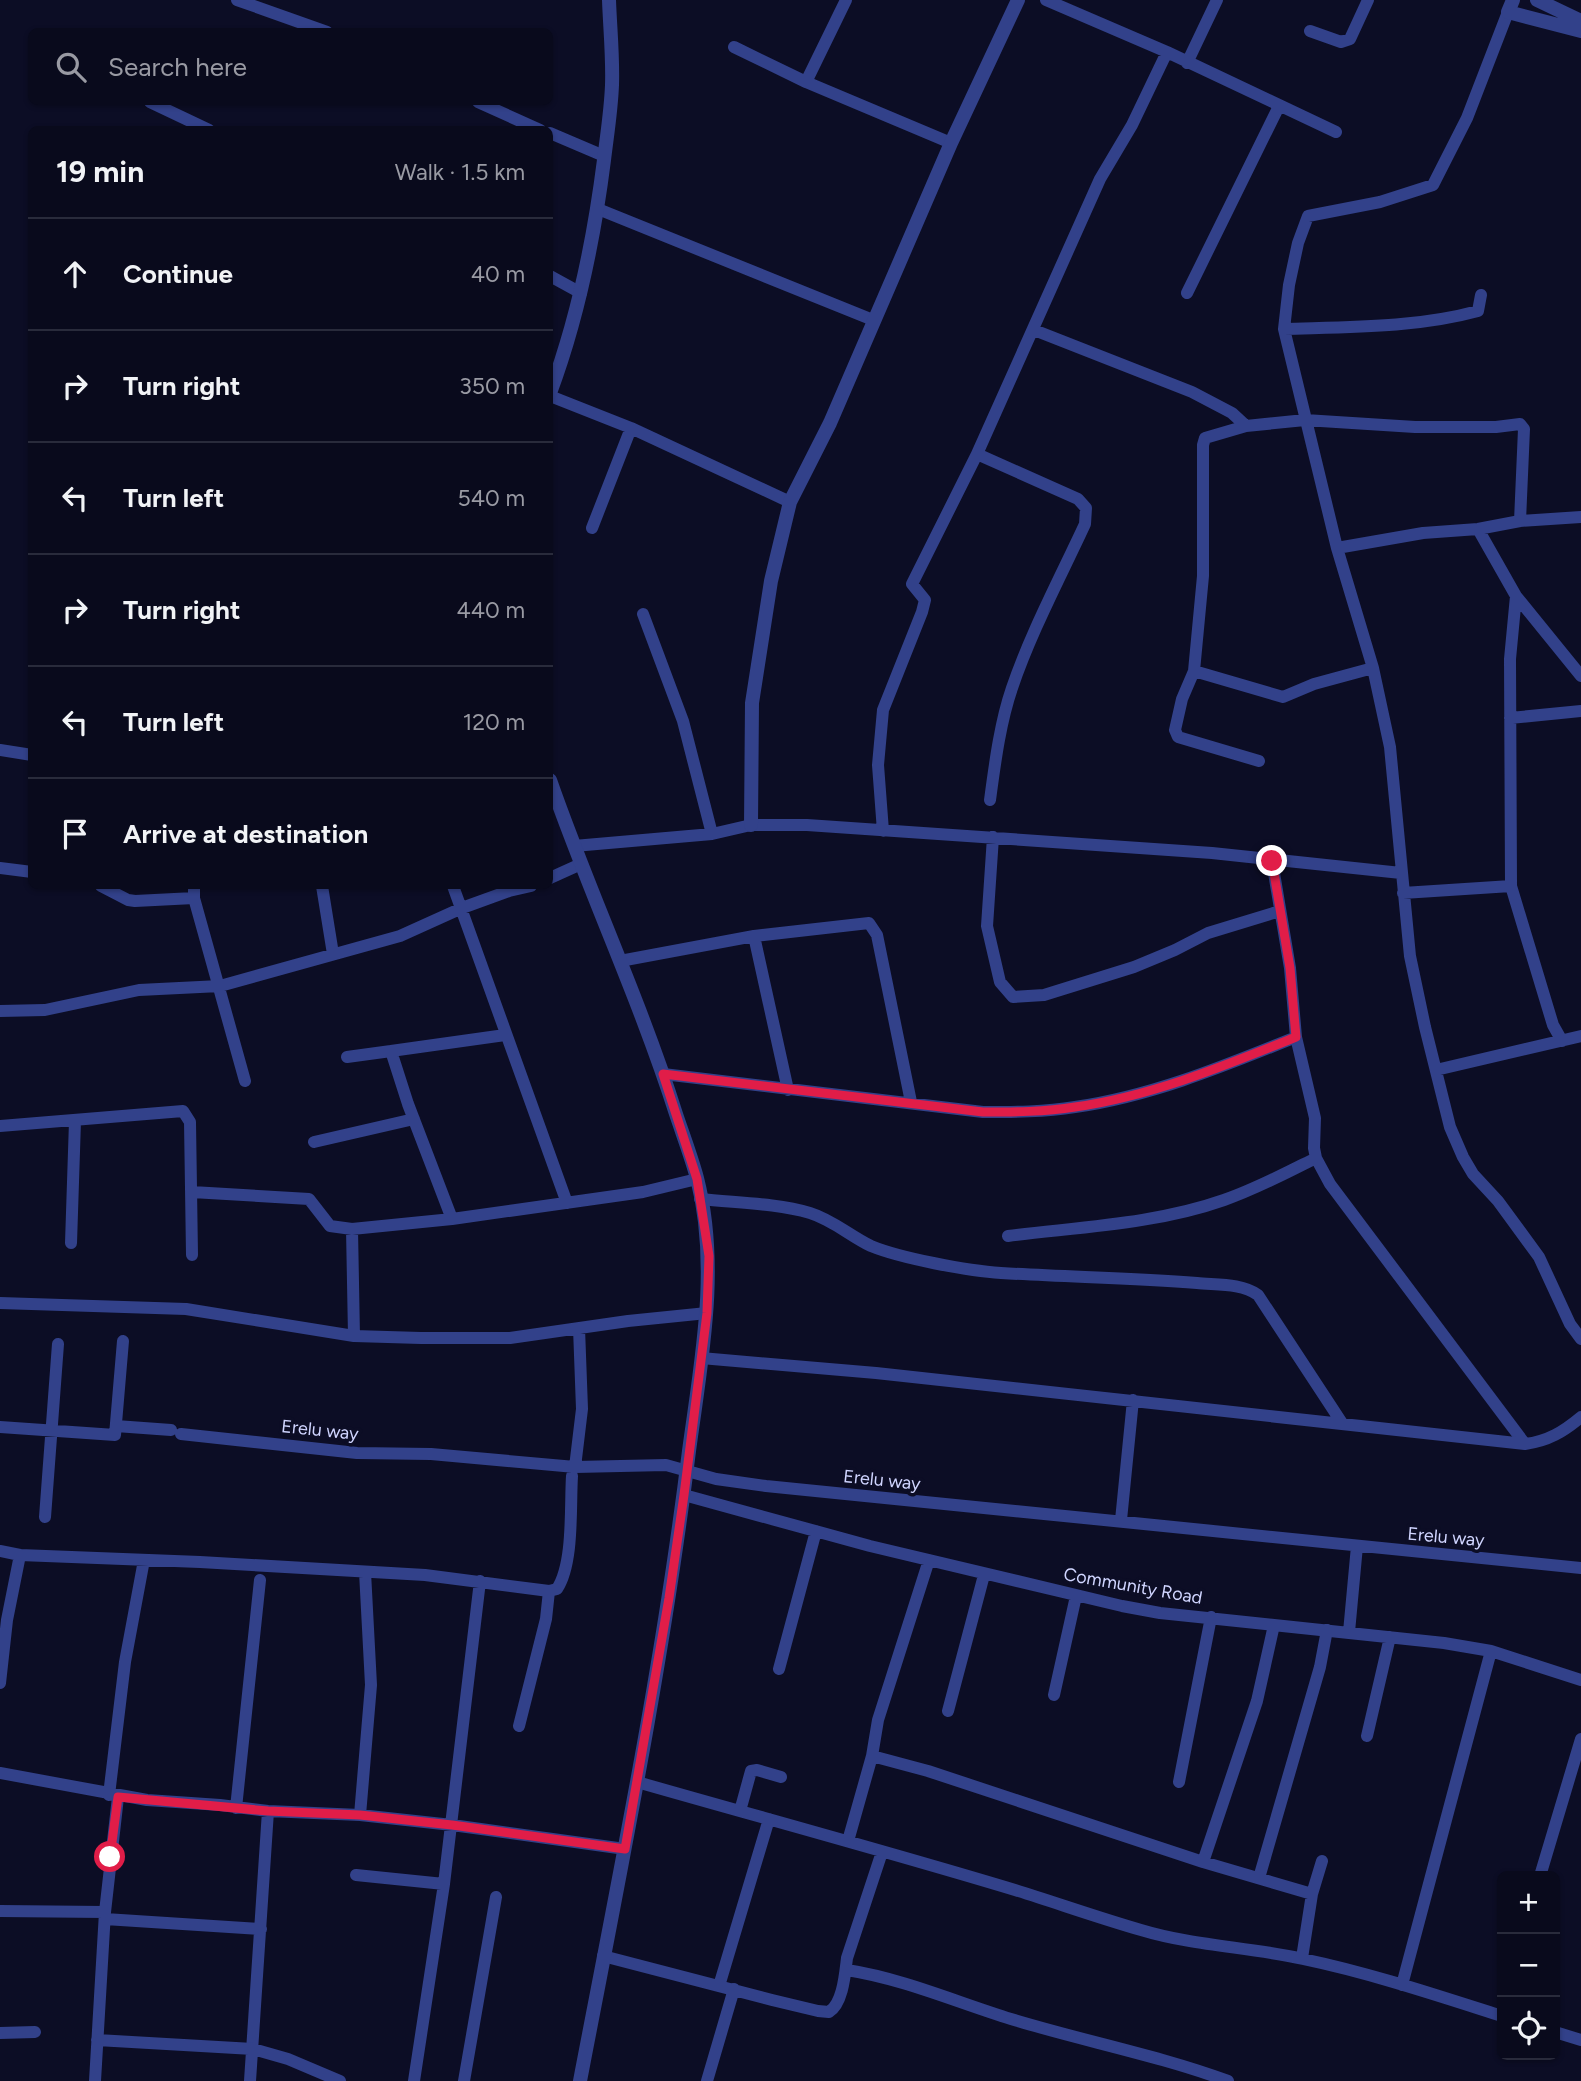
<!DOCTYPE html>
<html lang="en">
<head>
<meta charset="utf-8">
<style>
	body { margin:0; font-family:Figtree,sans-serif; background:#171829; color:#f1f3f6 }
	.controls { position:absolute; right:21px; bottom:21px; display:grid; overflow:hidden; border-radius:10px; box-shadow:0 2px 5px #0004 }
	.controls button { width:63px; height:63px; display:grid; place-items:center; padding:0; border:0; border-bottom:2px solid #292b3b; background:#090a1c; color:#f1f3f6; font:35px sans-serif }
	.stop { position:absolute; width:21px; height:21px; margin:-16px; border:5px solid #e11d48; border-radius:50%; background:#fff }
	.stop.end { background:#e11d48; border-color:#fff; box-shadow:0 2px 7px #0008 }
	.list { margin:0; padding:0; list-style:none }
	h2 { display:flex; justify-content:space-between; align-items:center; height:91px; margin:0; padding:0 28px; font-size:30px }
	h2 small { font-size:23px; font-weight:400; color:#999aa3 }
	.list li { display:grid; grid-template-columns:46px 1fr auto; gap:21px; align-items:center; box-sizing:border-box; height:112px; padding:0 28px; border-top:2px solid #292b3b }
	.list b { display:block; font-size:26px; white-space:nowrap }
	.list em { font-size:23px; font-style:normal; color:#999aa3 }
	.icon { flex:none; width:38px; height:38px; fill:none; stroke:currentColor; stroke-width:2; stroke-linecap:round; stroke-linejoin:round }
	.map { position:relative; flex:none; width:1581px; height:2081px; overflow:hidden }
	.search { position:absolute; background:#090a1c; box-shadow:0 2px 5px #0004; left:28px; top:28px; width:525px; height:77px; display:flex; align-items:center; gap:18px; box-sizing:border-box; padding:0 24px; border-radius:10px; color:#999aa3; font-size:26px }
	.panel { position:absolute; background:#090a1c; box-shadow:0 2px 5px #0004; left:28px; top:126px; width:525px; height:763px; border-radius:10px }
	.map>svg:first-child { display:block }
	.lines { fill:none; stroke-linecap:round; stroke-linejoin:round }
	.minor { stroke:#32418a; stroke-width:12 }
	.tertiary { stroke:#32418a; stroke-width:14 }
	.route { stroke:#e11d48; stroke-width:9 }
	.labels { text-anchor:middle; dominant-baseline:central; stroke-width:7; stroke-linejoin:round; paint-order:stroke }
	.street-label { font-size:18px; fill:#d0d5ff; stroke:#0c0d25 }
</style>
</head>
<body>
<div class="map">
<svg width="1581" height="2081" viewBox="0 0 1581 2081">
	<rect width="100%" height="100%" fill="#0c0d25"/>
	<g class="lines">
		<path class="minor" d="M237 0 327 32
			M1046 0 1167 52 1336 132
			M1508 12 1467 118 1433 185 1380 202 1308 216 1298 243 1289 285 1284 329 1337 548 1373 668 1390 747 1410 956 1425 1027 1450 1127 1463 1157 1473 1174 1498 1201 1539 1257 1570 1324 1581 1339
			M1310 31 1341 42 1350 39 1368 0
			M734 47 806 82 951 143
			M1187 63 1217 0
			M806 82 846 0
			M150 102 209 130
			M478 102 540 130
			M550 133 604 156
			M598 209 873 320
			M550 276 581 293
			M1187 293 1279 106
			M1284 329C1348 327 1416 328 1478 311L1481 295
			M1034 330 1192 392 1232 413 1246 426
			M550 396 631 428 790 502
			M977 454 1078 499 1086 508 1085 524C1060 578 1031 632 1012 688 1000 723 995 763 990 800
			M592 528 631 428
			M1478 529 1516 596 1581 676
			M1337 548 1423 533 1478 529 1520 521 1581 517
			M1516 596 1510 659 1511 886 1553 1025 1562 1041
			M643 614 683 721 712 834
			M1194 671 1283 697 1314 684 1373 668
			M1510 718 1581 711
			M0 750 32 755
			M1259 761 1178 737 1175 730 1182 699 1194 671 1203 576V445L1205 438 1246 426 1305 420 1415 427H1496L1520 424 1524 429 1520 521
			M883 831 878 765 883 710 922 612 925 600 912 584 977 454 1100 179 1132 125 1167 52
			M993 837 987 926 1000 982 1013 997 1044 995 1134 967 1175 950 1208 933 1280 911
			M574 846 712 834 751 825H807L1212 853 1401 873
			M1272 861 1290 968 1296 1037 1315 1118 1314 1148 1316 1158 1330 1184 1525 1444
			M0 868 32 872
			M550 878 581 864
			M101 886 128 900 135 901 194 898
			M194 886V898L245 1081
			M322 886 333 954
			M453 886 567 1203
			M1403 893 1511 886
			M754 936 788 1090
			M620 961 754 936 869 923 877 935 911 1102
			M0 1011 45 1010 139 990 220 986 400 936 462 908 509 891 531 886
			M347 1057 391 1051
			M1436 1070 1581 1036
			M663 1074 983 1112C1014 1112 1044 1112 1075 1107 1152 1096 1224 1066 1296 1037
			M0 1126 183 1111 190 1122 192 1255
			M314 1142 414 1119
			M192 1192 309 1199 330 1226 352 1229 452 1219 643 1192 697 1179
			M700 1199C736 1203 776 1203 810 1213 833 1220 850 1236 871 1246 900 1258 968 1271 1001 1273 1066 1277 1131 1278 1197 1283 1216 1285 1242 1283 1258 1295L1342 1423
			M452 1219 408 1104 391 1051 505 1035
			M352 1229 354 1336
			M1008 1236C1079 1227 1156 1224 1224 1200 1256 1189 1286 1173 1316 1158
			M71 1243 75 1121
			M0 1303 186 1309 354 1336 421 1338H510L628 1321 707 1313
			M701 1358 876 1373 1525 1444C1548 1441 1563 1432 1581 1417
			M116 1426 171 1430
			M0 1427 115 1435 123 1341
			M181 1434 357 1453 431 1454 575 1467 666 1465 716 1479 766 1486 1581 1568
			M575 1467 582 1409 579 1328
			M684 1495 870 1546 1122 1606 1160 1613 1444 1643 1491 1651 1581 1680
			M45 1517 58 1344
			M1121 1520 1133 1400
			M0 1551 20 1555 200 1562 425 1575 549 1591
			M1349 1632 1357 1546
			M779 1669 816 1531
			M0 1683 7 1620 20 1555
			M1054 1695 1076 1596
			M948 1711 984 1575
			M519 1726 546 1619 549 1591 557 1589C574 1563 570 1507 572 1476
			M1367 1736 1390 1637
			M872 1756 928 1771 1203 1862 1312 1894
			M0 1773 147 1800 220 1805 268 1811 360 1815 452 1825 625 1849
			M637 1782C763 1818 889 1852 1015 1890 1057 1903 1099 1918 1141 1930 1194 1946 1250 1947 1303 1959 1370 1973 1436 1995 1502 2016
			M1179 1782 1211 1617
			M109 1795 125 1662 144 1560
			M236 1808 260 1580
			M740 1811 751 1771 757 1770 781 1777
			M360 1815 371 1685 365 1572
			M848 1841 872 1756 878 1720 929 1560
			M1203 1862 1257 1701 1274 1625
			M356 1875 444 1884
			M1540 1876 1581 1739
			M1259 1878 1320 1667 1327 1630
			M0 1911 105 1912
			M105 1919 261 1929
			M603 1956 772 2000 818 2011 829 2012C843 2003 845 1974 847 1958L882 1852
			M1302 1958 1312 1894 1322 1861
			M847 1970C904 1979 956 2002 1011 2019 1083 2041 1157 2055 1228 2081
			M1402 1985 1491 1651
			M719 1986 769 1819
			M1555 2032 1581 2040
			M0 2033 35 2032
			M97 2040 253 2049 288 2059 340 2081
			M95 2081 105 1912 118 1797
			M250 2081 268 1811
			M414 2081 444 1884 480 1581
			M464 2081 496 1897
			M707 2081 734 1989"/>
		<path class="tertiary" d="M1513 0 1508 12 1581 31
			M1537 0 1581 21
			M550 393C578 318 594 239 604 160 607 135 611 111 612 85 613 57 610 28 609 0
			M550 780C589 892 640 1000 676 1114 683 1135 691 1156 697 1178 720 1268 701 1361 689 1451 663 1663 620 1872 580 2081
			M751 825 752 703 771 581 790 502 830 423 951 143 1018 0"/>
	</g>
	<g class="lines">
		<path class="route" d="M110 1857 118 1797 268 1811 360 1815 452 1825 625 1849 669 1598 684 1495 707 1313 709 1256 697 1179 663 1074 983 1112C1014 1112 1044 1112 1075 1107 1152 1096 1224 1066 1296 1037L1290 968 1272 861"/>
	</g>
	<g class="labels">
		<g class="street-label">
			<text transform="translate(320 1430) rotate(6)">Erelu way</text>
			<text transform="translate(882 1480) rotate(6)">Erelu way</text>
			<text transform="translate(1446 1537) rotate(5)">Erelu way</text>
			<text transform="translate(1133 1586) rotate(10)">Community Road</text>
		</g>
	</g>
</svg>
<div class="controls">
<button>+</button>
<button>−</button>
<button><svg class="icon" aria-label="locate" viewBox="0 0 24 24"><circle cx="12" cy="12" r="6"/><path d="M12 2v4M12 18v4M2 12h4M18 12h4"/></svg></button>
</div>
<div class="stop" style="left:110px;top:1857px"></div>
<div class="stop end" style="left:1272px;top:861px"></div>
<div class="search"><svg class="icon" aria-label="search" viewBox="0 0 24 24"><circle cx="10" cy="10" r="6"/><path d="M15 15l6 6"/></svg>Search here</div>
<section class="panel">
<h2>19 min<small>Walk · 1.5 km</small></h2>
<ul class="list">
<li><svg class="icon" aria-label="ahead" viewBox="0 0 24 24"><path d="M12 20V5M6 11l6-6 6 6"/></svg><div><b>Continue</b></div><em>40 m</em></li>
<li><svg class="icon" aria-label="right" viewBox="0 0 24 24"><path d="M7 20v-9h11M14 6l5 5-5 5"/></svg><div><b>Turn right</b></div><em>350 m</em></li>
<li><svg class="icon" aria-label="left" viewBox="0 0 24 24"><path d="M17 20v-9H6M10 6l-5 5 5 5"/></svg><div><b>Turn left</b></div><em>540 m</em></li>
<li><svg class="icon" aria-label="right" viewBox="0 0 24 24"><path d="M7 20v-9h11M14 6l5 5-5 5"/></svg><div><b>Turn right</b></div><em>440 m</em></li>
<li><svg class="icon" aria-label="left" viewBox="0 0 24 24"><path d="M17 20v-9H6M10 6l-5 5 5 5"/></svg><div><b>Turn left</b></div><em>120 m</em></li>
<li><svg class="icon" aria-label="arrive" viewBox="0 0 24 24"><path d="M6 21V4h12l-3 4 3 4H6"/></svg><div><b>Arrive at destination</b></div></li>
</ul>
</section>
</div>
</body>
</html>
